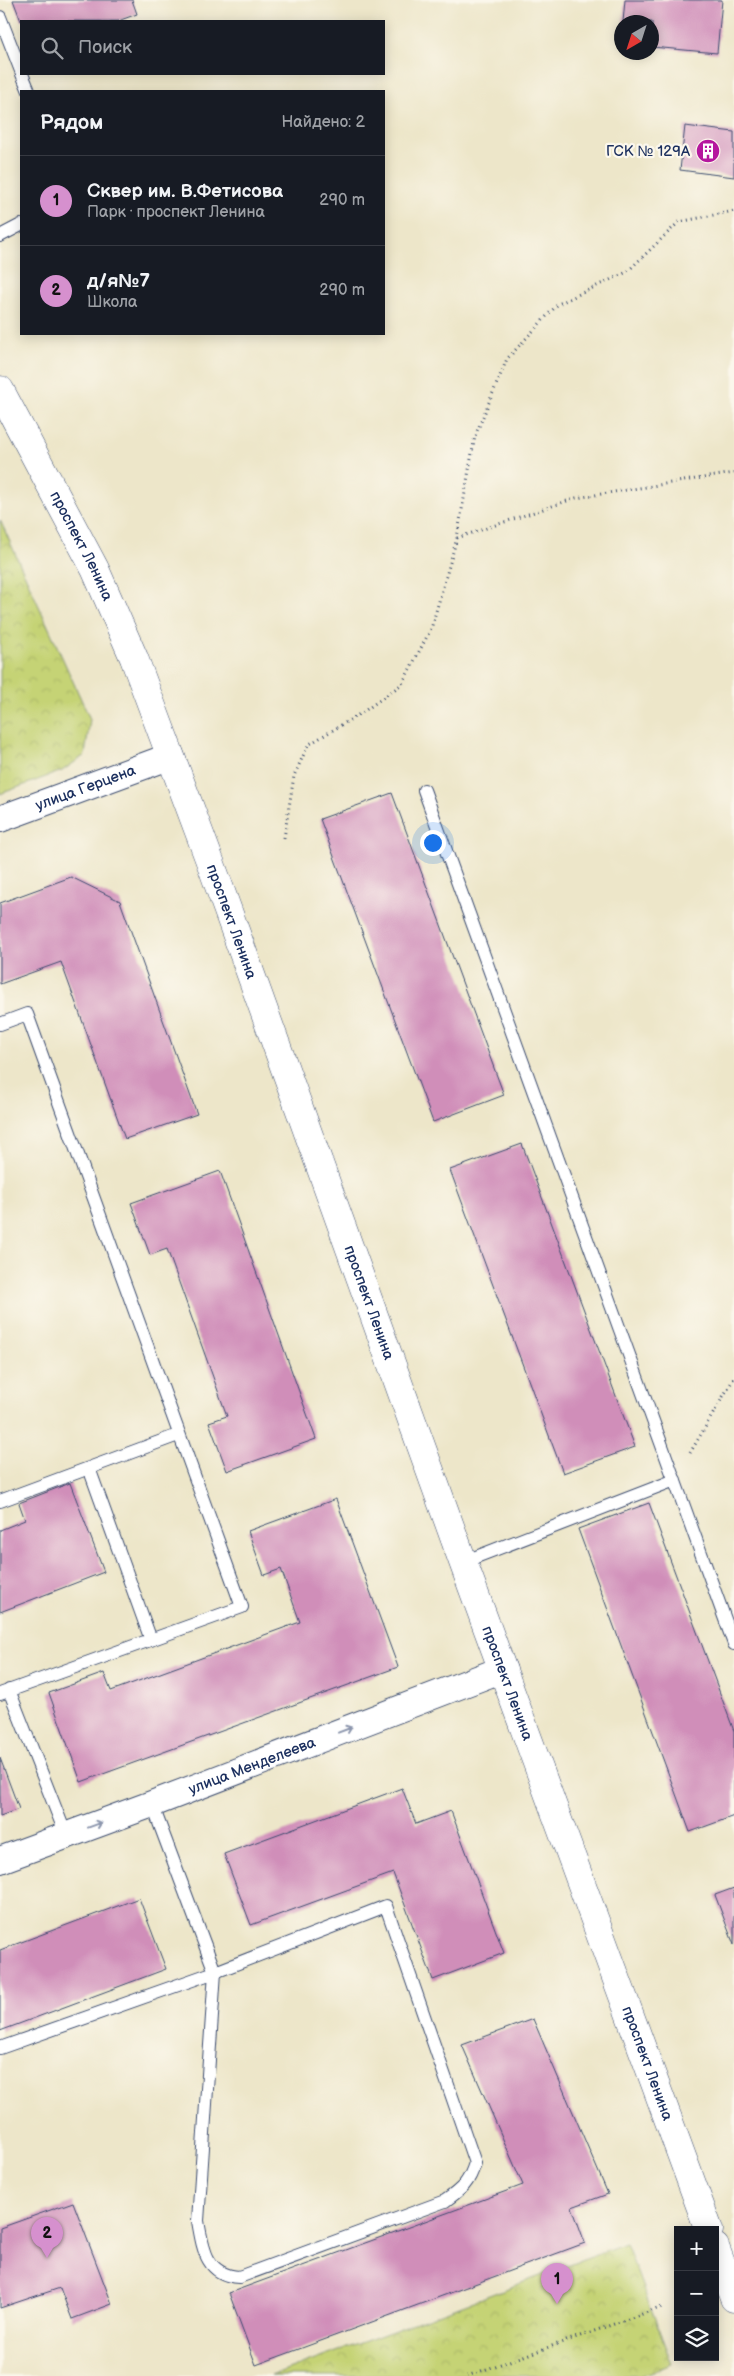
<!DOCTYPE html>
<html lang="ru">
<head>
<meta charset="utf-8">
<style>
	body { margin:0; font-family:"Balsamiq Sans",sans-serif; background:#242831; color:#f1f3f6 }
	.controls { position:absolute; right:15px; bottom:15px; display:grid; overflow:hidden; border-radius:0px; box-shadow:0 2px 12px #0003 }
	.controls button { width:45px; height:45px; display:grid; place-items:center; padding:0; border:0; border-bottom:1px solid #363941; background:#171b24; color:#f1f3f6; font:25px sans-serif }
	.compass { position:absolute; left:614px; top:15px; width:45px; height:45px; border-radius:50%; background:#171b24; box-shadow:0 2px 12px #0003; rotate:219deg }
	.you { position:absolute; left:432px; top:842px; width:18px; height:18px; margin:-12px; border:4px solid #fff; border-radius:50%; background:#1a73e8; box-shadow:0 0 0 8px #1a73e833 }
	.badge { display:grid; place-items:center; width:32px; height:32px; border-radius:50%; background:#d690ce; color:#111; font-size:16px; font-weight:700 }
	.pin { position:absolute; translate:-50% -41px; filter:drop-shadow(0 1px 2px #0008) }
	.pin::after { content:''; position:absolute; top:26px; width:18px; height:15px; background:inherit; clip-path:polygon(0 0,100% 0,50% 100%) }
	.list { margin:0; padding:0; list-style:none }
	h2 { display:flex; justify-content:space-between; align-items:center; height:65px; margin:0; padding:0 20px; font-size:21px }
	h2 small { font-size:16px; font-weight:400; color:#9ea1a6 }
	.list li { display:grid; grid-template-columns:32px 1fr auto; gap:15px; align-items:center; box-sizing:border-box; height:90px; padding:0 20px; border-top:1px solid #363941 }
	.list b { display:block; font-size:19px; white-space:nowrap }
	.list p { margin:0; font-size:16px; white-space:nowrap; color:#9ea1a6 }
	.list em { font-size:16px; font-style:normal; color:#9ea1a6 }
	.icon { flex:none; width:28px; height:28px; fill:none; stroke:currentColor; stroke-width:2; stroke-linecap:round; stroke-linejoin:round }
	.map { position:relative; flex:none; width:734px; height:2376px; overflow:hidden }
	.search { position:absolute; background:#171b24; box-shadow:0 2px 12px #0003; left:20px; top:20px; width:365px; height:55px; display:flex; align-items:center; gap:12px; box-sizing:border-box; padding:0 18px; border-radius:0px; color:#9ea1a6; font-size:19px }
	.panel { position:absolute; background:#171b24; box-shadow:0 2px 12px #0003; left:20px; top:90px; width:365px; height:245px; border-radius:0px }
	.map>svg:first-child { display:block }
	.park { fill:url(#park-crowns); stroke:#70816a }
	.building { fill:#d08eb9 }
	.lines { fill:none; stroke-linecap:round; stroke-linejoin:round }
	.service-casing { stroke:#3a4a6e; stroke-width:14 }
	.minor-casing { stroke:#3a4a6e; stroke-width:28 }
	.tertiary-casing { stroke:#3a4a6e; stroke-width:29 }
	.path { stroke:#3a4a6e; stroke-width:3; stroke-dasharray:1 4; stroke-linecap:butt }
	.service { stroke:#fff; stroke-width:12 }
	.minor { stroke:#fff; stroke-width:26 }
	.tertiary { stroke:#fff; stroke-width:28 }
	.oneway { stroke:#8d97ae }
	.labels { text-anchor:middle; dominant-baseline:central; stroke-width:4.5; stroke-linejoin:round; paint-order:stroke }
	.poi-label { font-size:15px; fill:#1b2f5e; stroke:#fbf7ec; text-anchor:end }
	.street-label { font-size:15px; fill:#1b2f5e; stroke:#fbf7ec }
</style>
</head>
<body>
<div class="map">
<svg width="734" height="2376" viewBox="0 0 734 2376">
	<defs>
		<pattern id="park-crowns" width="20" height="18" patternUnits="userSpaceOnUse" patternTransform="scale(1.25)"><rect width="20" height="18" fill="#c5d375"/><path d="M2 6a3 3 0 1 1 6 0M12 15a3 3 0 1 1 6 0" fill="none" stroke="#a9b568"/></pattern>
	</defs>
	<rect width="100%" height="100%" fill="#fbf7ec"/>
	<filter id="ink" filterUnits="userSpaceOnUse"><feTurbulence type="fractalNoise" baseFrequency=".02" numOctaves="2"/><feDisplacementMap in="SourceGraphic" scale="10" xChannelSelector="R" yChannelSelector="G"/><feConvolveMatrix kernelMatrix="1 2 1 2 8 2 1 2 1" color-interpolation-filters="sRGB"/></filter>
	<filter id="wash" filterUnits="userSpaceOnUse"><feTurbulence type="fractalNoise" baseFrequency=".0096" numOctaves="4" result="noise"/><feDisplacementMap in="SourceGraphic" scale="20" xChannelSelector="R" yChannelSelector="G"/><feGaussianBlur stdDeviation="1.12" result="paint"/><feColorMatrix in="noise" values="0 0 0 0 0 0 0 0 0 0 0 0 0 0 0 0 0 1.4 0 .05"/><feComposite in="paint" operator="in"/></filter>
	<g filter="url(#wash)">
		<rect width="100%" height="100%" fill="#ede6c9"/>
		<path class="park" d="M0 520 90 719 85 755 62 771 0 794Z
			M626 2244 672 2364 640 2376H272Z"/>
		<g id="blocks">
			<path class="building" d="M13 0H132L137 14 118 21H21Z
				M625 0H722L717 53 652 47V22H623Z
				M685 126 734 132V177L680 170Z
				M392 793 504 1095 433 1122 320 819Z
				M71 877 120 901 197 1114 125 1139 61 962 0 984V903Z
				M522 1144 635 1447 563 1473 450 1170Z
				M220 1171 316 1439 227 1471 209 1422 227 1416 167 1249 150 1255 131 1203Z
				M70 1483 104 1572 0 1612V1530L25 1520 19 1503Z
				M336 1499 398 1667 81 1782 49 1693 104 1673 111 1691 300 1622 281 1569 264 1575 248 1531Z
				M649 1503 734 1731V1816L690 1832 578 1529Z
				M0 1758 19 1809 0 1816Z
				M402 1788 416 1824 451 1811 504 1953 433 1980 393 1873 251 1925 224 1854Z
				M734 1888V1945L715 1895Z
				M139 1898 166 1969 0 2031V1950Z
				M533 2019 608 2194 572 2207 585 2243 256 2365 229 2293 523 2185 462 2045Z
				M73 2202 112 2304 72 2319 60 2288 0 2308V2228Z"/>
		</g>
	</g>
	<g filter="url(#ink)">
		<use href="#blocks" fill-opacity="0" stroke="#3a4a6e" stroke-width="1"/>
		<g class="lines">
			<g class="service-casing">
				<path id="service" d="M0 17 21 71
					M22 74 29 91
					M0 236 21 225
					M424 790 734 1644
					M0 1024 27 1014 242 1607 0 1694
					M89 1468 151 1640
					M0 1501 178 1435
					M463 1562 675 1480
					M9 1690 66 1835
					M0 2048 215 1972 386 1906 475 2163C469 2183 462 2189 445 2201L239 2277C206 2275 203 2249 198 2221L215 1972 152 1804"/>
			</g>
			<g class="minor-casing">
				<g id="minor">
					<path id="s1" d="M0 819 171 756"/>
					<path id="s2" d="M0 1860 152 1804 503 1669"/>
				</g>
			</g>
			<g class="tertiary-casing">
				<g id="tertiary">
					<path id="s3" d="M0 390 95 569 134 658 211 864 463 1562 709 2230"/>
					<path d="M715 2247 734 2298"/>
				</g>
			</g>
			<path class="path" d="M457 538 576 498 734 473
				M284 838 294 776 308 745 363 712 402 684 431 629 457 538 475 436 507 359 558 304 627 272 679 222 734 211
				M690 1453 734 1378
				M467 2376 665 2306"/>
			<use href="#service" class="service"/>
			<use href="#minor" class="minor"/>
			<use href="#tertiary" class="tertiary"/>
		</g>
		<defs><path id="oneway-shaft" d="M-6 0H5M1.5-3L5.5 0L1.5 3" fill="none" stroke-width="1.6" stroke-linecap="round" stroke-linejoin="round" transform="scale(1.25)"/></defs>
		<g class="oneway">
			<use href="#oneway-shaft" transform="translate(345 1730) rotate(-21)"/>
			<use href="#oneway-shaft" transform="translate(95 1825) rotate(-20)"/>
		</g>
	</g>
	<defs>
		<g id="building-disc" transform="scale(1.25)"><circle r="9.5" fill="#b5179e" stroke="#fbf7ec"/><path d="M-4-6H4V6H1V3H-1V6H-4ZM-2.5-4.3h1.7v1.8h-1.7ZM.8-4.3h1.7v1.8H.8ZM-2.5-1h1.7V.8h-1.7ZM.8-1h1.7V.8H.8Z" fill="#fff"/></g>
	</defs>
	<g fill-rule="evenodd">
		<use href="#building-disc" x="708" y="151"/>
	</g>
	<g class="labels">
		<g class="poi-label">
			<text x="690" y="151">ГСК № 129А</text>
		</g>
		<g class="street-label">
			<text stroke="none"><textPath href="#s3" startOffset="176">проспект Ленина</textPath></text>
			<text stroke="none"><textPath href="#s1" startOffset="91">улица Герцена</textPath></text>
			<text stroke="none"><textPath href="#s3" startOffset="581">проспект Ленина</textPath></text>
			<text stroke="none"><textPath href="#s3" startOffset="986">проспект Ленина</textPath></text>
			<text stroke="none"><textPath href="#s3" startOffset="1391">проспект Ленина</textPath></text>
			<text stroke="none"><textPath href="#s2" startOffset="269">улица Менделеева</textPath></text>
			<text stroke="none"><textPath href="#s3" startOffset="1796">проспект Ленина</textPath></text>
		</g>
	</g>
</svg>
<div class="controls">
<button>+</button>
<button>−</button>
<button><svg class="icon" aria-label="layers" viewBox="0 0 24 24"><path d="M12 4l9 5-9 5-9-5zM3 14l9 5 9-5"/></svg></button>
</div>
<svg class="compass" viewBox="-18 -18 36 36"><path d="M0-13l5 13h-10z" fill="#e53935"/><path d="M0 13l5-13h-10z" fill="#9ea1a6"/></svg>
<div class="you"></div>
<div class="pin badge" style="left:557px;top:2304px">1</div>
<div class="pin badge" style="left:47px;top:2258px">2</div>
<div class="search"><svg class="icon" aria-label="search" viewBox="0 0 24 24"><circle cx="10" cy="10" r="6"/><path d="M15 15l6 6"/></svg>Поиск</div>
<section class="panel">
<h2>Рядом<small>Найдено: 2</small></h2>
<ul class="list">
<li><span class="badge">1</span><div><b>Сквер им. В.Фетисова</b><p>Парк · проспект Ленина</p></div><em>290 m</em></li>
<li><span class="badge">2</span><div><b>д/я№7</b><p>Школа</p></div><em>290 m</em></li>
</ul>
</section>
</div>
</body>
</html>
